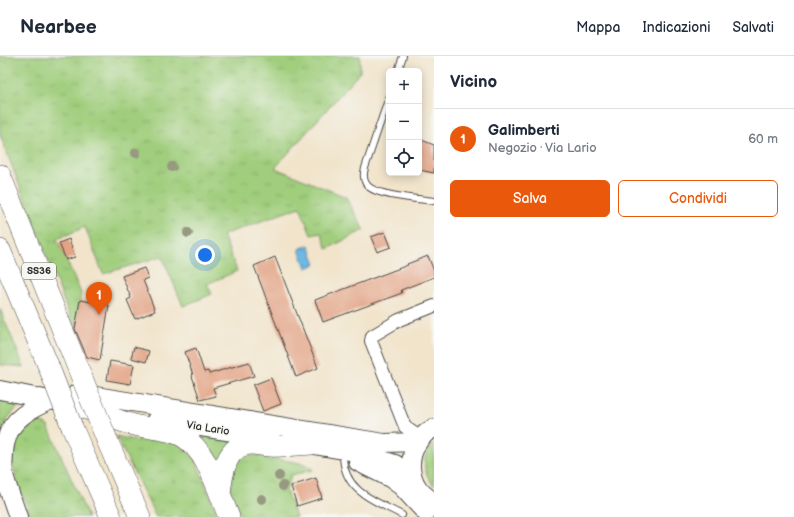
<!DOCTYPE html>
<html lang="it">
<head>
<meta charset="utf-8">
<style>
	body { margin:0; font-family:"Balsamiq Sans",sans-serif; background:#f6f6f7; color:#1f2937 }
	.controls { position:absolute; right:12px; top:12px; display:grid; overflow:hidden; border-radius:6px; box-shadow:0 2px 10px #0003 }
	.controls button { width:36px; height:36px; display:grid; place-items:center; padding:0; border:0; border-bottom:1px solid #e0e1e3; background:#fff; color:#1f2937; font:20px sans-serif }
	.you { position:absolute; left:205px; top:199px; width:14px; height:14px; margin:-10px; border:3px solid #fff; border-radius:50%; background:#1a73e8; box-shadow:0 0 0 6px #1a73e833 }
	.badge { display:grid; place-items:center; width:26px; height:26px; border-radius:50%; background:#ea580c; color:#fff; font-size:13px; font-weight:700 }
	.pin { position:absolute; translate:-50% -33px; filter:drop-shadow(0 1px 2px #0008) }
	.pin::after { content:''; position:absolute; top:21px; width:14px; height:12px; background:inherit; clip-path:polygon(0 0,100% 0,50% 100%) }
	.list { margin:0; padding:0; list-style:none }
	h2 { display:flex; justify-content:space-between; align-items:center; height:52px; margin:0; padding:0 16px; font-size:17px }
	h2 small { font-size:13px; font-weight:400; color:#747a83 }
	.list li { display:grid; grid-template-columns:26px 1fr auto; gap:12px; align-items:center; box-sizing:border-box; height:60px; padding:0 16px; border-top:1px solid #e0e1e3 }
	.list b { display:block; font-size:15px; white-space:nowrap }
	.list p { margin:0; font-size:13px; white-space:nowrap; color:#747a83 }
	.list em { font-size:13px; font-style:normal; color:#747a83 }
	.actions { display:flex; gap:8px; padding:12px 16px }
	.actions a { flex:1; padding:9px 0; border:1px solid #ea580c; border-radius:6px; text-align:center; font-size:14px; color:#ea580c }
	.actions .main { background:#ea580c; color:#fff }
	.icon { flex:none; width:22px; height:22px; fill:none; stroke:currentColor; stroke-width:2; stroke-linecap:round; stroke-linejoin:round }
	.map { position:relative; flex:none; width:434px; height:461px; overflow:hidden }
	header { display:flex; align-items:center; gap:24px; box-sizing:border-box; height:56px; padding:0 20px; background:#fff; border-bottom:1px solid #e0e1e3 }
	header strong { font-size:19px }
	nav { display:flex; gap:22px; margin-inline-start:auto; font-size:14px }
	main { display:flex }
	aside { flex:1; background:#fff }
	.map>svg:first-child { display:block }
	.grass { fill:url(#grass-tufts); stroke:#667c54 }
	.water { fill:url(#water-ripples); stroke:#4c7288 }
	.building { fill:#e3a384 }
	.lines { fill:none; stroke-linecap:round; stroke-linejoin:round }
	.lane-casing { stroke:#494743; stroke-width:8 }
	.street-casing { stroke:#494743; stroke-width:14 }
	.primary-casing { stroke:#494743; stroke-width:20 }
	.highway-casing { stroke:#494743; stroke-width:22 }
	.lane { stroke:#fff; stroke-width:6 }
	.street { stroke:#fff; stroke-width:12 }
	.primary { stroke:#fff; stroke-width:18 }
	.highway { stroke:#fff; stroke-width:21 }
	.highway-bridge-casing { stroke:#494743; stroke-width:22; stroke-linecap:butt }
	.highway-bridge { stroke:#fff; stroke-width:21 }
	.tree { fill:#979981 }
	.labels { text-anchor:middle; dominant-baseline:central; stroke-width:3; stroke-linejoin:round; paint-order:stroke }
	.shield { fill:#f6f6f2; stroke:#686867; stroke-width:1 }
	.shield-label { font-size:10px; font-weight:bold; fill:#2b2b2b }
	.street-label { font-size:11px; fill:#2b2b2b; stroke:#f6f6f2 }
</style>
</head>
<body>
<header>
<strong>Nearbee</strong>
<nav><a>Mappa</a><a>Indicazioni</a><a>Salvati</a></nav>
</header>
<main>
<div class="map">
<svg width="434" height="461" viewBox="0 0 434 461">
	<defs>
		<pattern id="grass-tufts" width="24" height="20" patternUnits="userSpaceOnUse"><rect width="24" height="20" fill="#a0ce7d"/><path d="M3 7l-1-3M5 7V3M7 7l1-3M15 17l-1-3M17 17v-4M19 17l1-3" fill="none" stroke="#8ab16c"/></pattern>
		<pattern id="water-ripples" width="26" height="14" patternUnits="userSpaceOnUse"><rect width="26" height="14" fill="#6db9e6"/><path d="M2 4q2-2 4 0t4 0M15 11q2-2 4 0t4 0" fill="none" stroke="#5a97bb"/></pattern>
	</defs>
	<rect width="100%" height="100%" fill="#f6f6f2"/>
	<filter id="ink" filterUnits="userSpaceOnUse"><feTurbulence type="fractalNoise" baseFrequency=".025" numOctaves="2"/><feDisplacementMap in="SourceGraphic" scale="8" xChannelSelector="R" yChannelSelector="G"/><feConvolveMatrix kernelMatrix="1 2 1 2 8 2 1 2 1" color-interpolation-filters="sRGB"/></filter>
	<filter id="wash" filterUnits="userSpaceOnUse"><feTurbulence type="fractalNoise" baseFrequency=".012" numOctaves="4" result="noise"/><feDisplacementMap in="SourceGraphic" scale="16" xChannelSelector="R" yChannelSelector="G"/><feGaussianBlur stdDeviation="0.9" result="paint"/><feColorMatrix in="noise" values="0 0 0 0 0 0 0 0 0 0 0 0 0 0 0 0 0 1.4 0 .05"/><feComposite in="paint" operator="in"/></filter>
	<g filter="url(#wash)">
		<rect width="100%" height="100%" fill="#f1e4cb"/>
		<path class="grass" d="M0 0H360V16L275 112 346 141 364 174 327 193 321 177 311 179 300 151 223 179 237 215 207 228 212 238 183 250 162 200 103 218 85 171 57 183 81 237 75 274 0 79Z
			M0 253 24 311 0 309Z
			M0 344 23 349C11 355 6 365 0 377Z
			M40 366 48 370 88 461H31C23 439 1 400 19 379 24 373 34 369 40 366Z
			M140 375 173 383 195 402 218 461H156L116 380 139 385Z
			M191 378 233 385 218 409Z
			M434 387V430C423 417 420 399 434 387Z
			M256 399 305 408 313 414 291 419 286 435 296 461H241L230 436 235 407 245 400Z"/>
		<path class="water" d="M309 189 316 208 306 212 299 193Z"/>
		<g id="blocks">
			<path class="building" d="M419 83 434 89V117L419 114Z
				M385 176 391 191 377 196 371 181Z
				M69 183 75 201 66 204 59 187Z
				M428 200 434 215V221L401 234 402 237 323 266 315 244 408 209 407 208Z
				M275 201 318 312 296 321 254 210Z
				M144 212 148 222 143 224 155 255 135 263 127 244 131 242 122 220Z
				M80 244 109 249 100 304 87 301 75 273Z
				M134 291 149 295 146 306 131 302Z
				M196 292 204 316 208 315 209 318 249 306 254 320 213 332 216 340 200 344 192 320 193 319 185 296Z
				M110 305 134 309 130 328 107 324Z
				M271 322 281 348 263 355 253 329Z
				M316 422 322 442 297 450 291 430Z"/>
		</g>
	</g>
	<g filter="url(#ink)">
		<use href="#blocks" fill-opacity="0" stroke="#494743" stroke-width="1"/>
		<g class="lines">
			<g class="lane-casing">
				<path id="lane" d="M398 15 403 0
					M389 41 365 112C363 119 363 125 368 130 377 140 420 143 434 145
					M343 400C344 436 374 444 402 459"/>
			</g>
			<g class="street-casing">
				<path id="street" d="M421 382 405 371 371 285 372 280 399 264 434 250"/>
			</g>
			<g class="primary-casing">
				<path id="primary" d="M0 334 74 349
					M77 337 384 387 418 386
					M156 364 271 382
					M434 372C412 383 404 411 418 432 422 438 428 442 434 446
					M296 386 361 397 395 408 412 420
					M0 405 7 429 18 461
					M358 406 390 422 401 430 426 457
					M3 416C4 406 3 394 6 385 11 362 31 353 51 344"/>
			</g>
			<g class="highway-casing">
				<path id="highway" d="M0 119 78 312
					M0 194 48 309
					M81 351C99 357 116 364 134 369 149 373 168 372 182 380 208 395 218 435 229 461
					M72 371 111 461
					M107 384 140 461
					M220 438C222 418 226 388 251 388 258 388 264 390 270 390 283 391 297 389 311 388"/>
			</g>
			<use href="#lane" class="lane"/>
			<use href="#street" class="street"/>
			<use href="#primary" class="primary"/>
			<use href="#highway" class="highway"/>
			<g class="highway-bridge-casing">
				<path id="highway-bridge" d="M48 309 72 371
					M78 312 107 384"/>
			</g>
			<use href="#highway-bridge" class="highway-bridge"/>
		</g>
		<g class="tree">
			<circle cx="136" cy="97" r="5"/>
			<circle cx="172" cy="111" r="5"/>
			<circle cx="188" cy="177" r="5"/>
			<circle cx="279" cy="420" r="5"/>
			<circle cx="283" cy="430" r="5"/>
			<circle cx="262" cy="443" r="5"/>
		</g>
	</g>
	<g class="labels">
		<rect class="shield" x="22" y="207" width="34" height="16" rx="3"/>
		<g class="shield-label">
			<text x="39" y="215">SS36</text>
		</g>
		<g class="street-label">
			<text transform="translate(208 372) rotate(9)">Via Lario</text>
		</g>
	</g>
</svg>
<div class="controls">
<button>+</button>
<button>−</button>
<button><svg class="icon" aria-label="locate" viewBox="0 0 24 24"><circle cx="12" cy="12" r="6"/><path d="M12 2v4M12 18v4M2 12h4M18 12h4"/></svg></button>
</div>
<div class="you"></div>
<div class="pin badge" style="left:99px;top:259px">1</div>
</div>
<aside>
<h2>Vicino<small></small></h2>
<ul class="list">
<li><span class="badge">1</span><div><b>Galimberti</b><p>Negozio · Via Lario</p></div><em>60 m</em></li>
</ul>
<div class="actions"><a class="main">Salva</a><a>Condividi</a></div>
</aside>
</main>
</body>
</html>
